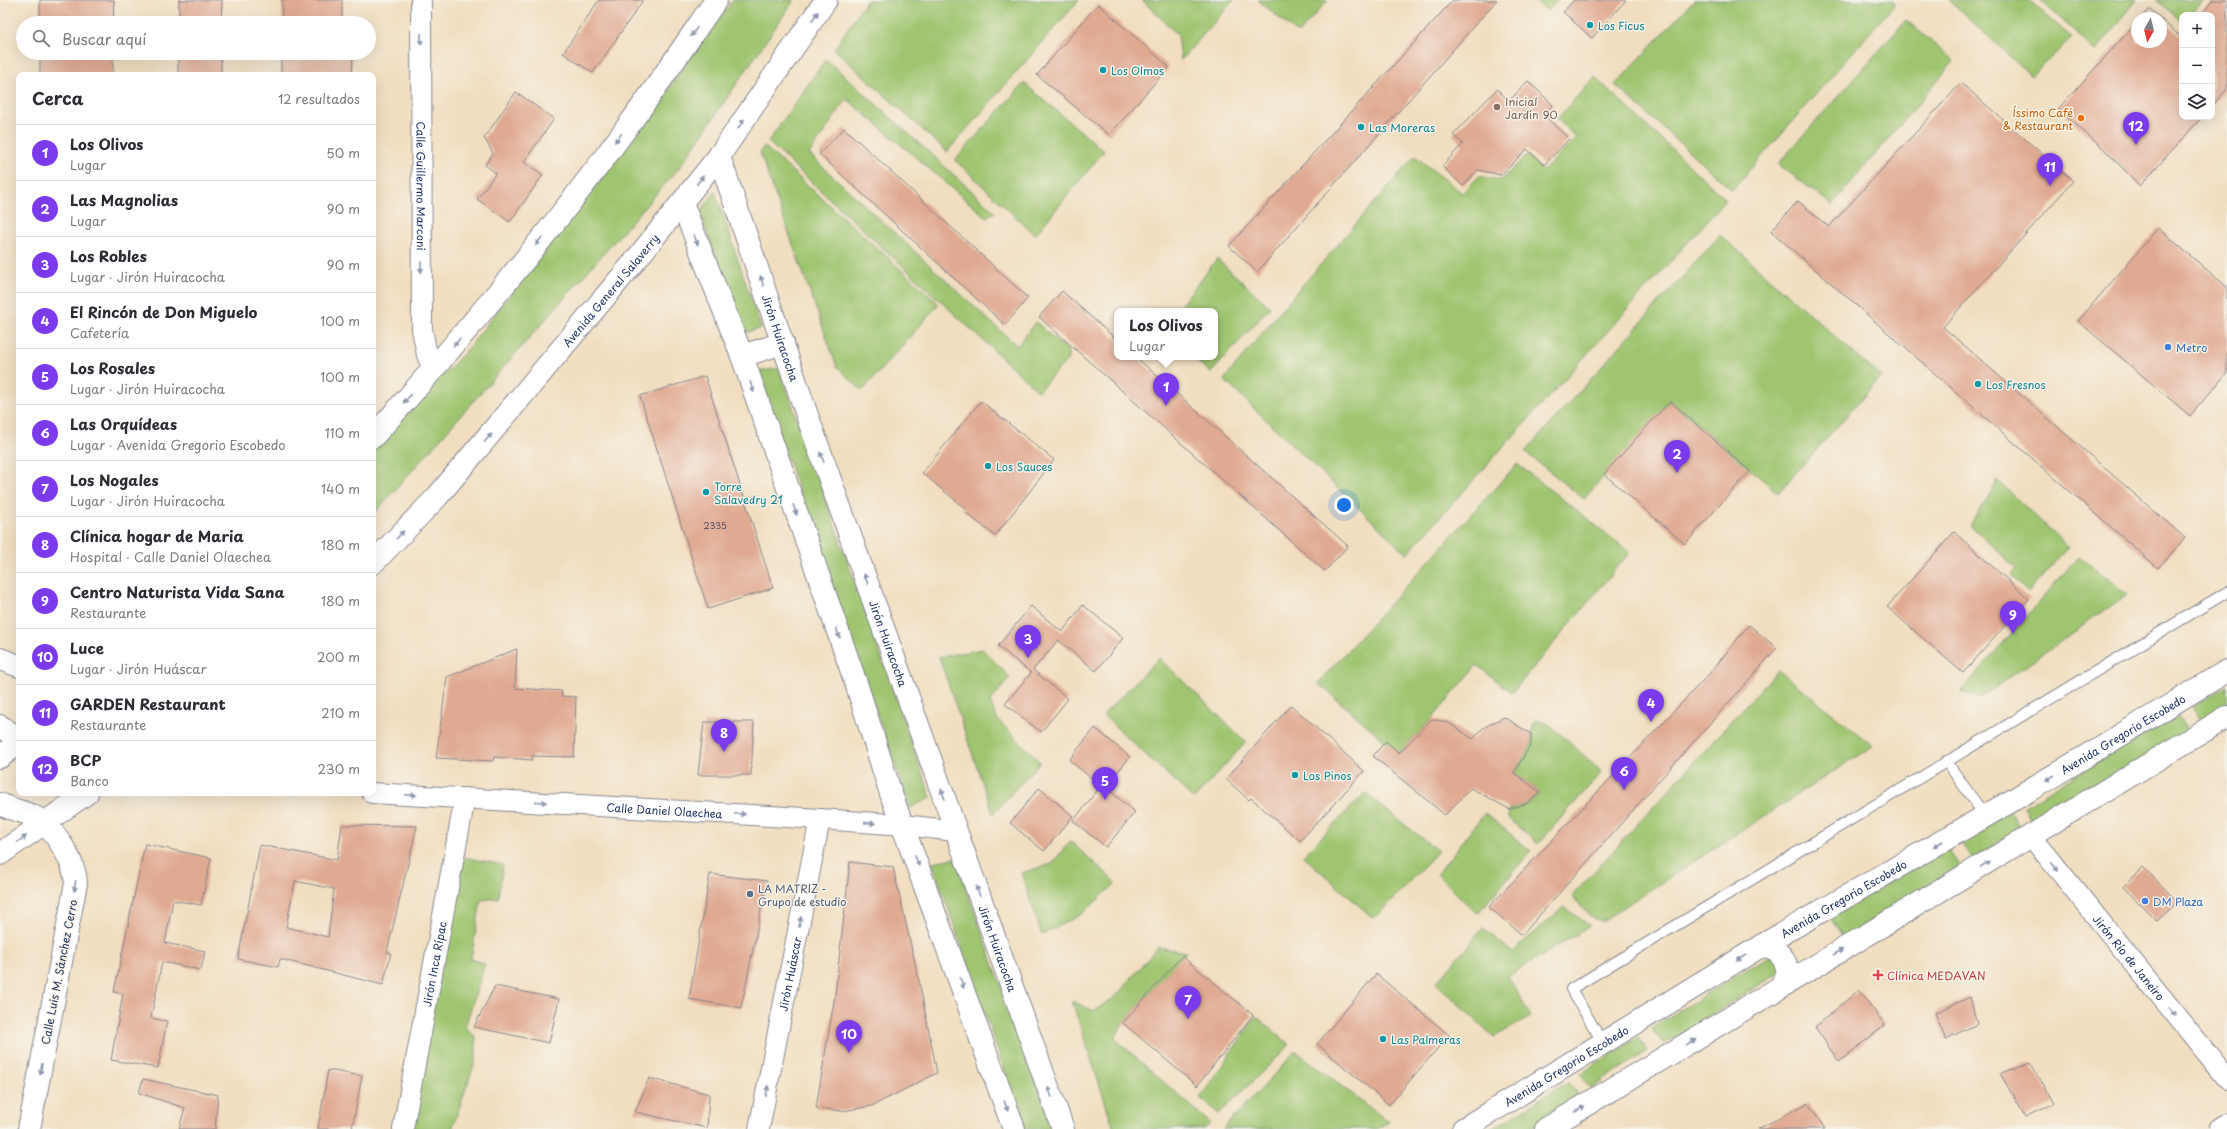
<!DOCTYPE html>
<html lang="es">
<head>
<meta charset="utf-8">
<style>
	body { margin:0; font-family:"Playpen Sans",sans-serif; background:#f7f7f7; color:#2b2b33 }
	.controls { position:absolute; right:12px; top:12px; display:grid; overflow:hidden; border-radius:8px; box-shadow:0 4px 16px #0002 }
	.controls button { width:36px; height:36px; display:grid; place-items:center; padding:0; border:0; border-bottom:1px solid #e1e1e2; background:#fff; color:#2b2b33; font:20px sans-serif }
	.compass { position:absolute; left:2131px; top:12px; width:36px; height:36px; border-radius:50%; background:#fff; box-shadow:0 4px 16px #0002; rotate:188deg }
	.you { position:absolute; left:1344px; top:505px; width:14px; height:14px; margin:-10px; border:3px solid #fff; border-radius:50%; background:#1a73e8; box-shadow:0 0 0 6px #1a73e833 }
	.badge { display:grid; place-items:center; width:26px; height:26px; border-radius:50%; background:#7c3aed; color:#fff; font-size:13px; font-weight:700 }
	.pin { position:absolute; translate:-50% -33px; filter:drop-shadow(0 1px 2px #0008) }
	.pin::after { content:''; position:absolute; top:21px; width:14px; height:12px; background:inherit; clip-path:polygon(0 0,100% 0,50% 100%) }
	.popup { position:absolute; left:1114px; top:308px; width:104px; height:52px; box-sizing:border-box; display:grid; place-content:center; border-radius:8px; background:#fff; filter:drop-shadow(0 1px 3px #0005); font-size:13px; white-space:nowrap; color:#7c7c81 }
	.popup b { font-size:15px; color:#2b2b33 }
	.popup::after { content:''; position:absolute; left:50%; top:100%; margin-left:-8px; border:8px solid transparent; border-top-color:#fff }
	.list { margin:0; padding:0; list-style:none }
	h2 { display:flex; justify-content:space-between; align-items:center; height:52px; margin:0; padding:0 16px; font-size:17px }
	h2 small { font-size:13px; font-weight:400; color:#7c7c81 }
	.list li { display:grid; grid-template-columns:26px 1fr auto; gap:12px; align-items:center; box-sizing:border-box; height:56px; padding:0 16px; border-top:1px solid #e1e1e2 }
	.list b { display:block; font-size:15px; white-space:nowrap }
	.list p { margin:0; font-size:13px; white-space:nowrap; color:#7c7c81 }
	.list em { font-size:13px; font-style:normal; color:#7c7c81 }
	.icon { flex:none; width:22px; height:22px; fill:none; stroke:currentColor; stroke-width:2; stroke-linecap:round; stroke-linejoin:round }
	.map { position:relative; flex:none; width:2227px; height:1129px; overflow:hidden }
	.search { position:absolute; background:#fff; box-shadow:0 4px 16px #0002; left:16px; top:16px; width:360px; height:44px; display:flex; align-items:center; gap:10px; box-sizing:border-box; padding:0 14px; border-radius:22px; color:#7c7c81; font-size:15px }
	.panel { position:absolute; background:#fff; box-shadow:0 4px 16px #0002; left:16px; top:72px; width:360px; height:724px; border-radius:8px }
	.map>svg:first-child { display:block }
	.green { fill:#9fc570; stroke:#5d7a67 }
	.building { fill:#e0a991; fill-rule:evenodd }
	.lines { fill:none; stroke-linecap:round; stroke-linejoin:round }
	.lane-casing { stroke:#86868f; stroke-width:12 }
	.street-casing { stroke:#86868f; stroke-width:22 }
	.secondary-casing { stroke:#86868f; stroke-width:24 }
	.lane { stroke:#fff; stroke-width:10 }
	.street { stroke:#fff; stroke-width:20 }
	.secondary { stroke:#fff; stroke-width:22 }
	.oneway { fill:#8d97ae }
	.culture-dot { fill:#0f9aa8; stroke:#f7f3e8; stroke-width:1.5 }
	.education-dot { fill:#8d6e63; stroke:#f7f3e8; stroke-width:1.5 }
	.food-dot { fill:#e8710a; stroke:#f7f3e8; stroke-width:1.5 }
	.shop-dot { fill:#3f7fe0; stroke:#f7f3e8; stroke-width:1.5 }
	.service-dot { fill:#5c6f8a; stroke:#f7f3e8; stroke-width:1.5 }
	.health-dot { fill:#e0444e; stroke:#f7f3e8; stroke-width:1.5 }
	.labels { text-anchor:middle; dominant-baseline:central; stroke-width:3; stroke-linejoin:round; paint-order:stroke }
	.number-label { font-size:9px; fill:#4c4e6b }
	.culture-label { font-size:11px; fill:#0d838f; stroke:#f7f3e8; text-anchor:start }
	.education-label { font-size:11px; fill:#785e54; stroke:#f7f3e8; text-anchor:start }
	.food-label { font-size:11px; fill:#c56008; stroke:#f7f3e8; text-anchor:end }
	.street-label { font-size:11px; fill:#1b2f5e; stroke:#f7f3e8 }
	.shop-label { font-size:11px; fill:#366cbe; stroke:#f7f3e8; text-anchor:start }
	.service-label { font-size:11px; fill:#4e5e75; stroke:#f7f3e8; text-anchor:start }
	.health-label { font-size:11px; fill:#be3a42; stroke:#f7f3e8; text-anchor:start }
</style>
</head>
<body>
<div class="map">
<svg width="2227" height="1129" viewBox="0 0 2227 1129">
	<rect width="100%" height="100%" fill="#f7f3e8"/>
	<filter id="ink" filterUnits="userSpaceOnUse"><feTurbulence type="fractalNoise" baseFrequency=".025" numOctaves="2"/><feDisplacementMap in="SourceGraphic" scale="8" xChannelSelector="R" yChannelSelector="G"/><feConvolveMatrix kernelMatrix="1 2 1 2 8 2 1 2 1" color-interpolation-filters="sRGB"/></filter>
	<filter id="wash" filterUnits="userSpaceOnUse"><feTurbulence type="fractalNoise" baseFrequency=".012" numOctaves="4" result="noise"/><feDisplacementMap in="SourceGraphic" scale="16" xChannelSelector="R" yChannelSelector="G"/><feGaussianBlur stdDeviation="0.9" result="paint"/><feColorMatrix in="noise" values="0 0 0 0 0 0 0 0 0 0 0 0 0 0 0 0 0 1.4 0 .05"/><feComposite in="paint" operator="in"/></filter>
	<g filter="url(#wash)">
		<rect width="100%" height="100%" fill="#f1dec0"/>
		<path class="green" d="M733 0H794L679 168 373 515V450L466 351 634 136Z
			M867 0H1079L947 152 834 49Z
			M1142 0H1234L1181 60 1178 35Z
			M1258 0H1328L1298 34Z
			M1535 0H1558L1547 11Z
			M1694 0H1892L1894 5 1732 190 1615 85Z
			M1949 0H2029L2072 38 2031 76Z
			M2040 0H2137L2096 51Z
			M2157 0H2203L2190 15H2182V22Z
			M1906 20 1954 61 1832 205 1778 164Z
			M826 59 995 212 986 217 847 99 809 154 1017 346 1036 322 1068 351V359L1038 391 768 142Z
			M1595 77 1726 200 1407 554 1224 380 1281 310 1415 156 1462 193 1479 176 1501 180 1527 155 1543 171 1576 138 1557 119Z
			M1024 83 1104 151 1035 235 955 160Z
			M764 146 939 304 862 391 837 367 760 153Z
			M715 192 761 328 741 334 700 212Z
			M1720 235 1881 377 1778 493 1670 401 1584 499 1525 452Z
			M1217 259 1270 307 1211 373 1192 357H1215V311H1176Z
			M779 368 931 798 910 808 757 372Z
			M1517 464 1630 552 1512 693 1477 665 1432 719 1399 753 1318 683Z
			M1998 481 2068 547 2029 592 2011 576 2017 568 1970 525Z
			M2079 556 2128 594 1979 699 1961 691Z
			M982 649 1010 677 990 702 997 719 1040 762 993 814 939 657Z
			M1159 658 1246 742 1194 799 1103 715Z
			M1778 670 1873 746 1602 921 1592 918 1572 896Z
			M2227 686V713L2204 727 2192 707Z
			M2177 715 2189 733 2033 823 2024 806Z
			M1535 719 1550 725 1602 772 1538 844 1508 818 1509 809 1528 803 1540 792 1514 773 1531 744V734Z
			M1365 793 1438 851 1374 919 1303 856Z
			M2009 809 2021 828 1972 859 1960 840Z
			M1485 813 1531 851 1477 914 1437 874Z
			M1070 841 1116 883 1082 914 1042 935 1021 873 1052 864Z
			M1947 847 1960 866 1843 938 1829 916Z
			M463 857 503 865 498 898 481 900 471 959 485 964 465 1027 476 1037V1059L452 1129H403Z
			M955 858 1053 1129H1025L932 862Z
			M1564 907 1590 926 1508 976 1531 1017 1494 1037 1436 983 1483 928 1512 952Z
			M1158 947 1186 952 1123 1023 1115 1039 1210 1123 1205 1129H1114L1072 1001 1094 1011 1115 997Z
			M1779 950 1790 966 1664 1044 1651 1028Z
			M1256 1016 1290 1045 1219 1114 1200 1098Z
			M1639 1037 1647 1051 1590 1089 1580 1073Z
			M1296 1051 1389 1122 1377 1129H1223Z
			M1569 1081 1581 1099 1529 1129H1491Z"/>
		<g id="blocks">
			<path class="building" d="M40 0H114L113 23H40Z
				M179 0H222L221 23H179Z
				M282 0H342V23H282Z
				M599 0H643L593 73 563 53Z
				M1453 0H1497L1257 272 1229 246Z
				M1574 0H1626L1592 38 1563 12Z
				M2213 0H2227V89L2212 106V15H2200Z
				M1098 4 1169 67 1109 135 1037 75Z
				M2150 9 2160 18H2141Z
				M2161 19 2180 36 2182 34V117H2202L2140 186 2105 150 2058 109 2137 22V42H2161Z
				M40 53H113V75H40Z
				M178 53H221V75H178Z
				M281 53H353L352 75H281Z
				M1528 81 1553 105 1544 115 1569 139 1544 165 1527 149 1501 175 1478 170 1463 186 1442 166 1463 144 1453 135 1497 89 1509 101Z
				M1961 83 2073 181 1943 327 2185 538 2158 568 1771 231 1798 201 1829 227Z
				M516 92 554 119 524 162 543 175 510 222 477 199 496 173 485 165 493 153 484 138Z
				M844 128 1028 298 1005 325 819 154Z
				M2158 228 2227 287V373L2190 416 2078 321Z
				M1062 291 1117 340V357H1136L1348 546 1325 571 1039 317Z
				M705 376 773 588 708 609 640 396Z
				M981 401 1054 460 995 536 964 511 966 509 922 473Z
				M1670 401 1750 471 1685 544 1604 474Z
				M1954 532 2029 599 1963 673 1887 607Z
				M1083 605 1123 638 1096 671 1058 640 1033 670 1068 699 1041 732 1005 704 1031 673 998 646 1031 606 1062 632Z
				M1749 625 1777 648 1522 935 1489 907 1709 674Z
				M517 649 515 688 562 691 561 696 576 697 574 757 532 756V760L494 757 493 761 436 758 447 677Z
				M1291 705 1364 771 1300 841 1251 798 1249 800 1226 779Z
				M1504 717 1531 734V744L1514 773 1540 792 1528 803 1509 809 1471 788 1445 815 1373 756 1386 741 1399 753 1432 719 1449 723 1473 739 1483 728Z
				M704 722H754L751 775H698Z
				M1095 728 1130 757 1105 787 1135 812 1106 847 1073 821 1101 786 1069 760Z
				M1039 788 1073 816 1044 851 1010 823Z
				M342 825 417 826 387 952 391 953 383 985 280 959 278 967 238 959 260 845 337 860ZM295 881 334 889 328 937 286 927Z
				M145 844 211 858 201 905 173 900 165 943 205 951 201 970 162 962 151 1018 167 1021 158 1068 111 1060 123 994 114 992Z
				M850 862 893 867 919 981 937 1073 872 1106 842 1111 816 1108 835 995Z
				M2143 867 2178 902 2157 921 2123 887Z
				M710 874 767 881 741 1008 689 999Z
				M1182 956 1253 1015 1197 1086 1123 1023Z
				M1376 974 1449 1035 1389 1105 1317 1044Z
				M495 986 559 999 549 1043 474 1027Z
				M1859 990 1885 1025 1839 1062 1815 1027Z
				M1970 997 1977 1024 1946 1039 1935 1013Z
				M2030 1062 2054 1103 2025 1117 2000 1073Z
				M328 1070 362 1076 352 1129H318Z
				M649 1078 709 1094 707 1128 635 1112Z
				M143 1079 218 1095 215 1129H179L185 1108 139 1093Z
				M1808 1103 1825 1129H1758Z"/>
		</g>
	</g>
	<g filter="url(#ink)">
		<use href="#blocks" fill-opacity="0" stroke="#86868f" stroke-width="1"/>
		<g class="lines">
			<g class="lane-casing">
				<path id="lane" d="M1946 761 1985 816
					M1603 1043 1571 989 2227 592"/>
			</g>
			<g class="street-casing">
				<g id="street">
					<path id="s1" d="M421 0 422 329 427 355 433 370"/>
					<path id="s2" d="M372 793 820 819 904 825 956 831"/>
					<path id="s3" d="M2031 836 2227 1078"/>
					<path id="s4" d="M403 1129 465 798"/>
					<path id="s5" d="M759 1129 820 819"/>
					<path d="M2221 1129 2227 1125"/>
				</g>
			</g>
			<g class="secondary-casing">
				<g id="secondary">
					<path id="s6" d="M719 156 809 421 1063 1129"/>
					<path d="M682 203 742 356 858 689 892 797 1014 1129"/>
					<path d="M742 356 783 343"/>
					<path d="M373 437C463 337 549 234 628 126 658 85 687 42 716 0"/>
					<path id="s7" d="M373 563 437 497 635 261 719 156 826 0"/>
					<path d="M0 659 19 666"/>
					<path d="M0 726 19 739"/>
					<path d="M0 757 19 743"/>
					<path d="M0 804C11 810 24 811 35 817 54 827 75 862 76 883L29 1129"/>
					<path d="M0 854 87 793"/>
					<path d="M1761 946C1777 948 1785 956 1788 972L1781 987"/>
					<path id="s8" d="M1463 1129 1761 946 2013 800 2227 671"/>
					<path d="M1546 1129 2227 717"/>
				</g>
			</g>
			<use href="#lane" class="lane"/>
			<use href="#street" class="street"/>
			<use href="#secondary" class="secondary"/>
		</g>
		<defs><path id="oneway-solid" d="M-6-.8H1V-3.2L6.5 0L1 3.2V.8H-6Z"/></defs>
		<g class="oneway">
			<use href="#oneway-solid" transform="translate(815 16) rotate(-55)"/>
			<use href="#oneway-solid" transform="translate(694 32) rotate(125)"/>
			<use href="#oneway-solid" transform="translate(421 39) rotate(90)"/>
			<use href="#oneway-solid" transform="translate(741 124) rotate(-56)"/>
			<use href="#oneway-solid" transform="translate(618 138) rotate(128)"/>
			<use href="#oneway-solid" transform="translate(700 180) rotate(-52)"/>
			<use href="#oneway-solid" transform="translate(696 240) rotate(69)"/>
			<use href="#oneway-solid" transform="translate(539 241) rotate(128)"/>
			<use href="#oneway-solid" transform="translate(421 267) rotate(90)"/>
			<use href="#oneway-solid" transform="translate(762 281) rotate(-109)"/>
			<use href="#oneway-solid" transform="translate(457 342) rotate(130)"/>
			<use href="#oneway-solid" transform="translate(752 387) rotate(71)"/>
			<use href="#oneway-solid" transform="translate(407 399) rotate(132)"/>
			<use href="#oneway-solid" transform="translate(488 438) rotate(-49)"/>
			<use href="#oneway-solid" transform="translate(822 457) rotate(-110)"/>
			<use href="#oneway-solid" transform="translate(795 510) rotate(71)"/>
			<use href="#oneway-solid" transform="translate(400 535) rotate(-46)"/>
			<use href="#oneway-solid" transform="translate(866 579) rotate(-110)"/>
			<use href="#oneway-solid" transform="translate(838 633) rotate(71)"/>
			<use href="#oneway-solid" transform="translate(2050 778) rotate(149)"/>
			<use href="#oneway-solid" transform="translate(943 794) rotate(-110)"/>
			<use href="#oneway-solid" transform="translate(411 795) rotate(3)"/>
			<use href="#oneway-solid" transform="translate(541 802) rotate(3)"/>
			<use href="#oneway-solid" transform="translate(740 814) rotate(3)"/>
			<use href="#oneway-solid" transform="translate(870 823) rotate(4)"/>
			<use href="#oneway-solid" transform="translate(22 839) rotate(-35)"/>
			<use href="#oneway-solid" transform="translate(1938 844) rotate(150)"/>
			<use href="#oneway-solid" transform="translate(917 861) rotate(69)"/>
			<use href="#oneway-solid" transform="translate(1985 864) rotate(-31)"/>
			<use href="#oneway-solid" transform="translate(2055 867) rotate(51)"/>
			<use href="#oneway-solid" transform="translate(75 886) rotate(97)"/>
			<use href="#oneway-solid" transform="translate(978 891) rotate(-110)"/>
			<use href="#oneway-solid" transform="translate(800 922) rotate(-79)"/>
			<use href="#oneway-solid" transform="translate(1838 952) rotate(-31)"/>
			<use href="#oneway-solid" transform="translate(1741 958) rotate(148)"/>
			<use href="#oneway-solid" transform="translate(962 983) rotate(71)"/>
			<use href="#oneway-solid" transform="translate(2172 1011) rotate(51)"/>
			<use href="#oneway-solid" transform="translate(1691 1042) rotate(-31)"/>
			<use href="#oneway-solid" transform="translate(41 1069) rotate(101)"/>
			<use href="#oneway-solid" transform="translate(767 1091) rotate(-79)"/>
			<use href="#oneway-solid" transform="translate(1050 1092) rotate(-109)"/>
			<use href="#oneway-solid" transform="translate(1006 1106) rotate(70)"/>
			<use href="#oneway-solid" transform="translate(1580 1109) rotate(-31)"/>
		</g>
	</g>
	<g class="culture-dot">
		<circle cx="1590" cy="25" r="4"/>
		<circle cx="1103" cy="70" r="4"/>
		<circle cx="1361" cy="127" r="4"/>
		<circle cx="1978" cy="384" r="4"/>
		<circle cx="988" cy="466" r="4"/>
		<circle cx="706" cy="492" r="4"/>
		<circle cx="1295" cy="775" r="4"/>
		<circle cx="1383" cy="1039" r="4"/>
	</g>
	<circle class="education-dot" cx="1497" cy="107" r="4"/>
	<circle class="food-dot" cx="2081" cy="118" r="4"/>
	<g class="shop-dot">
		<circle cx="2168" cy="347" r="4"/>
		<circle cx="2145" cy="901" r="4"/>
	</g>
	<circle class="service-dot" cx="750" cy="894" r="4"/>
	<path class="health-dot" d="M1876 969h4v4h4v4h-4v4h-4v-4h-4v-4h4z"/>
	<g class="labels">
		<g class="number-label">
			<text x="715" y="525">2335</text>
		</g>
		<g class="culture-label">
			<text x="1598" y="25">Los Ficus</text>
			<text x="1111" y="70">Los Olmos</text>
			<text x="1369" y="127">Las Moreras</text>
			<text x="1986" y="384">Los Fresnos</text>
			<text x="996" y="466">Los Sauces</text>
			<text x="714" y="486">Torre<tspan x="714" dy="13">Salavedry 21</tspan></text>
			<text x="1303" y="775">Los Pinos</text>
			<text x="1391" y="1039">Las Palmeras</text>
		</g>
		<g class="education-label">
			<text x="1505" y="101">Inicial<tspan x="1505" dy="13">Jardín 90</tspan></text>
		</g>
		<g class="food-label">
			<text x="2073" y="112">Íssimo Café<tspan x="2073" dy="13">&amp; Restaurant</tspan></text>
		</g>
		<g class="street-label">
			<text stroke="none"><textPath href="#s1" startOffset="186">Calle Guillermo Marconi</textPath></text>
			<text stroke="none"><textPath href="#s7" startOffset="362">Avenida General Salaverry</textPath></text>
			<text stroke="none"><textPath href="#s6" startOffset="192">Jirón Huiracocha</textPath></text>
			<text stroke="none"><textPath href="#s6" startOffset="516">Jirón Huiracocha</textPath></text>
			<text stroke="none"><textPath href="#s8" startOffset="769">Avenida Gregorio Escobedo</textPath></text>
			<text stroke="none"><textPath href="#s2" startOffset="293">Calle Daniel Olaechea</textPath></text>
			<text stroke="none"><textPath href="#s8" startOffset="445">Avenida Gregorio Escobedo</textPath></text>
			<text stroke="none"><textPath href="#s6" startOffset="840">Jirón Huiracocha</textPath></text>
			<text stroke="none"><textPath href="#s3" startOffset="156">Jirón Río de Janeiro</textPath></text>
			<text stroke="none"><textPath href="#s4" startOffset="168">Jirón Inca Rípac</textPath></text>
			<text transform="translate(59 972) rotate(-79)">Calle Luis M. Sánchez Cerro</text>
			<text stroke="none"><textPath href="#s5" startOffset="158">Jirón Huáscar</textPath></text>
			<text stroke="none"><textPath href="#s8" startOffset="121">Avenida Gregorio Escobedo</textPath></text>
		</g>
		<g class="shop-label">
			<text x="2176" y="347">Metro</text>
			<text x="2153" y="901">DM Plaza</text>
		</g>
		<g class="service-label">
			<text x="758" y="888">LA MATRIZ -<tspan x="758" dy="13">Grupo de estudio</tspan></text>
		</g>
		<g class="health-label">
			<text x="1887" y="975">Clínica MEDAVAN</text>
		</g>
	</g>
</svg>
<div class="controls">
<button>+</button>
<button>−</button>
<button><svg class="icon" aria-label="layers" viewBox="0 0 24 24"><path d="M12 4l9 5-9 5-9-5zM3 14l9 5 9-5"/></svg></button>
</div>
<svg class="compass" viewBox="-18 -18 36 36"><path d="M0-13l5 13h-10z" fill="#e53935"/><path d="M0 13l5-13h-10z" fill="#7c7c81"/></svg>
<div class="you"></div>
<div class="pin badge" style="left:1166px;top:406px">1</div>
<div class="popup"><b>Los Olivos</b>Lugar</div>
<div class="pin badge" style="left:1677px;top:473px">2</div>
<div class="pin badge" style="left:1028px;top:658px">3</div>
<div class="pin badge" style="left:1651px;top:722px">4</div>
<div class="pin badge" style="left:1105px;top:800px">5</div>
<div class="pin badge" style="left:1624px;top:790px">6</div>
<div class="pin badge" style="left:1188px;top:1019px">7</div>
<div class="pin badge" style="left:724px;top:752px">8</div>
<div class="pin badge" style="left:2013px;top:634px">9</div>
<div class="pin badge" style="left:849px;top:1053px">10</div>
<div class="pin badge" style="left:2050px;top:186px">11</div>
<div class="pin badge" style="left:2136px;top:145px">12</div>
<div class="search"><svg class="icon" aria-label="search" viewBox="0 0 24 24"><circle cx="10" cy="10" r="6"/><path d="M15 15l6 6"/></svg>Buscar aquí</div>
<section class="panel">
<h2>Cerca<small>12 resultados</small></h2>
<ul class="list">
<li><span class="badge">1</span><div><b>Los Olivos</b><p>Lugar</p></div><em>50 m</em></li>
<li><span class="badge">2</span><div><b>Las Magnolias</b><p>Lugar</p></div><em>90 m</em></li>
<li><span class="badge">3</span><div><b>Los Robles</b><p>Lugar · Jirón Huiracocha</p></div><em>90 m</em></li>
<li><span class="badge">4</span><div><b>El Rincón de Don Miguelo</b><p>Cafetería</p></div><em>100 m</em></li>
<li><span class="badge">5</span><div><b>Los Rosales</b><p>Lugar · Jirón Huiracocha</p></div><em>100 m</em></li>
<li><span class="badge">6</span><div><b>Las Orquídeas</b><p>Lugar · Avenida Gregorio Escobedo</p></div><em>110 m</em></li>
<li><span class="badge">7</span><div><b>Los Nogales</b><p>Lugar · Jirón Huiracocha</p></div><em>140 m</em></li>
<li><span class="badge">8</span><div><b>Clínica hogar de Maria</b><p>Hospital · Calle Daniel Olaechea</p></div><em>180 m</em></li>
<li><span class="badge">9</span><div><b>Centro Naturista Vida Sana</b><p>Restaurante</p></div><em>180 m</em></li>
<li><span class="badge">10</span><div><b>Luce</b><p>Lugar · Jirón Huáscar</p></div><em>200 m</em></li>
<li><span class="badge">11</span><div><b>GARDEN Restaurant</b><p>Restaurante</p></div><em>210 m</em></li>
<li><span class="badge">12</span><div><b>BCP</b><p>Banco</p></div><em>230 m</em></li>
</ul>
</section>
</div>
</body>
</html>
